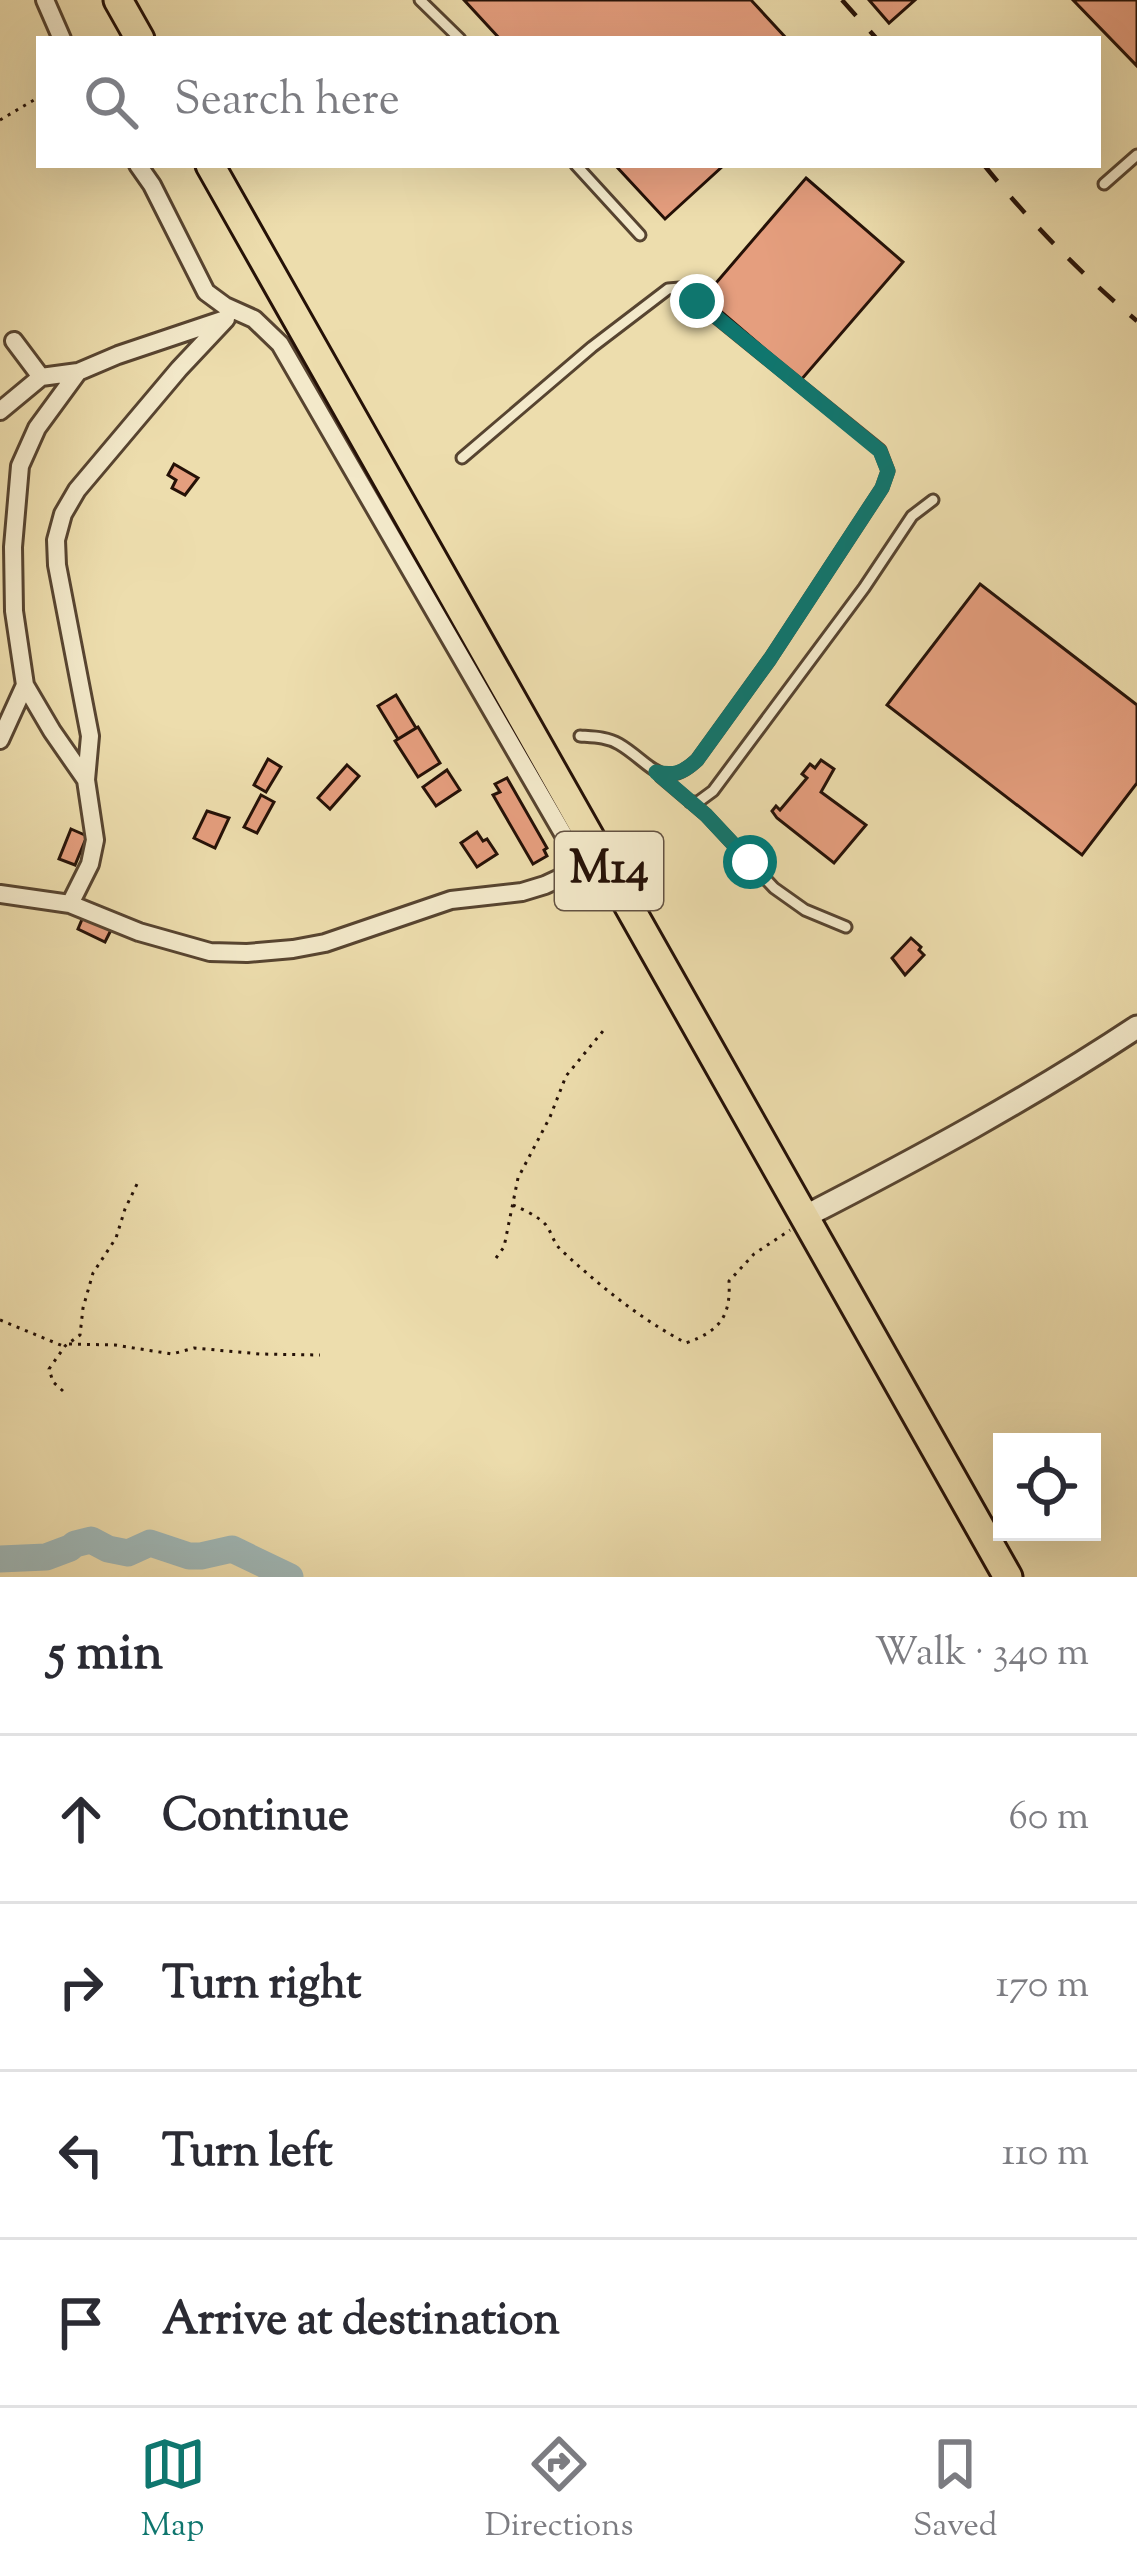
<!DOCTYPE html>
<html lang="en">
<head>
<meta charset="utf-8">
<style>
	body { margin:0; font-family:"Sorts Mill Goudy",serif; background:#f7f7f7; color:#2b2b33 }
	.controls { position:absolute; right:36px; bottom:36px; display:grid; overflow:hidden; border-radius:0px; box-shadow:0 12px 48px #0002 }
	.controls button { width:108px; height:108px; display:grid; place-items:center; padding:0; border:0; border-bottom:3px solid #e1e1e2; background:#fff; color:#2b2b33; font:60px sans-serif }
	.stop { position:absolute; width:36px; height:36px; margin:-27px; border:9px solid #0f766e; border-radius:50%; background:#fff }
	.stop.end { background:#0f766e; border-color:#fff; box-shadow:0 3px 12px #0008 }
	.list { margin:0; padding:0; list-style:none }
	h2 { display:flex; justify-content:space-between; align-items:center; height:156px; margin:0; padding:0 48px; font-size:51px }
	h2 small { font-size:39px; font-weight:400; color:#7c7c81 }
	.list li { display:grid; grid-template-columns:78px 1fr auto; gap:36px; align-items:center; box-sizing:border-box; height:168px; padding:0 48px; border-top:3px solid #e1e1e2 }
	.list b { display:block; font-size:45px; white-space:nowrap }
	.list em { font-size:39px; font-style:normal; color:#7c7c81 }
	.icon { flex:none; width:66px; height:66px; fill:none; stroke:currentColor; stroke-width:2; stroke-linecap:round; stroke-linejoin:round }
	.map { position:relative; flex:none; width:1137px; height:1577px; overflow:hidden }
	.search { position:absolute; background:#fff; box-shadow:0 12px 48px #0002; left:36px; right:36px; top:36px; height:132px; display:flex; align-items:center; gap:30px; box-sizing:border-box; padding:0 42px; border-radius:0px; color:#7c7c81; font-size:45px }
	.sheet { height:828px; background:#fff }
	nav { display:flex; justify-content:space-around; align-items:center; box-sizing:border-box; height:168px; border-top:3px solid #e1e1e2; background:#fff; font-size:33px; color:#7c7c81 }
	nav a { display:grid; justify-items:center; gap:6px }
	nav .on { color:#0f766e }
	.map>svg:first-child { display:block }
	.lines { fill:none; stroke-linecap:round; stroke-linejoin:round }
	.river { stroke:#a0b8b7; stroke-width:27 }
	.building { fill:#e59e7e; stroke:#251107; stroke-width:3 }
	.service-casing { stroke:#574430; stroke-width:15 }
	.minor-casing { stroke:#574430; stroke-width:22 }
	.tertiary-casing { stroke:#574430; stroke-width:27 }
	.trunk-casing { stroke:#251107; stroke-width:33 }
	.path { stroke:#251107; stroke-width:3; stroke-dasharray:3 6; stroke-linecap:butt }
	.service { stroke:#f3e9ca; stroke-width:9 }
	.minor { stroke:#f3e9ca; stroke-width:16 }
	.tertiary { stroke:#f3e9ca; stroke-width:21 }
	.trunk { stroke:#edddad; stroke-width:27 }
	.rail { stroke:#251107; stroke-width:4.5; stroke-dasharray:21 21; stroke-linecap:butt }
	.route { stroke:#0f766e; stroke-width:15 }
	.labels { text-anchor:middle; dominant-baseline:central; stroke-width:9; stroke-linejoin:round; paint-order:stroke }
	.shield { fill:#f3e9ca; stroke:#635242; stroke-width:3 }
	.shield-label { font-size:45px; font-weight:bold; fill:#251107 }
</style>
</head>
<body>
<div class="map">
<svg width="1137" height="1577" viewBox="0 0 1137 1577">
	<rect width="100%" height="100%" fill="#edddad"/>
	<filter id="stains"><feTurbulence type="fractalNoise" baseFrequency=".00167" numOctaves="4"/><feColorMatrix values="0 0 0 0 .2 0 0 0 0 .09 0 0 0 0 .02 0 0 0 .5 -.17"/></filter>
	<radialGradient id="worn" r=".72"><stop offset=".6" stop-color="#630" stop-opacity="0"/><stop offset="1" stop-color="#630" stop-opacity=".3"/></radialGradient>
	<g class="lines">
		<path class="river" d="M0 1559 46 1557 70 1548 75 1544 91 1540 108 1549 128 1553 150 1543 189 1556H201L232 1549 290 1577"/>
	</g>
	<path class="building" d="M464 0H751L787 39H500Z
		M869 0H915L889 23Z
		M1073 0H1137V66Z
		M615 165H724L665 219Z
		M806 178 903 262 801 380 704 297Z
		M174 464 198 478 185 495 172 488 176 480 168 475Z
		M980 584 1137 705V783L1082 855 887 705Z
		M396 695 416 728 398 739 378 706Z
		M418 727 440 763 418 777 395 741Z
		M268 759 281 767 266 792 254 785Z
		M821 760 834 769 821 792 866 825 834 863 777 818 772 811 776 806 780 810 807 778 802 774 810 764 815 768Z
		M347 765 359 776 330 809 318 798Z
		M447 770 460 790 436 806 423 787Z
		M507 778 547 848 544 850 547 856 533 864 493 795 500 792 495 784Z
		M261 795 274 802 257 833 244 827Z
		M207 811 229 818 215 848 194 838Z
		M71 829 87 836 75 865 59 859Z
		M477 832 483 841 487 839 497 854 477 867 461 843Z
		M83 917 111 930 105 942 78 929Z
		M911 938 921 947 919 950 924 955 905 975 892 958Z"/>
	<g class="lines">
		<g class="service-casing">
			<path id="service" d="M420 0 460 39
				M576 165 640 235
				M1104 184 1137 155
				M462 458 592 347 668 289 680 288 880 450 888 471 882 488 770 659 697 760C662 793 650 762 619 744 607 737 594 737 580 736
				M660 776 706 815 774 888 805 910 846 927
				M690 802H698L713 791 864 588 912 516 933 500"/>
		</g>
		<g class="minor-casing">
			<path id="minor" d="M45 0 62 39
				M138 165 152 185 206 292 225 306 254 319 280 344 583 868
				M14 341 41 377
				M0 411 41 377 78 372 118 355 225 319
				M0 740 25 685
				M86 780 90 736 57 565 56 540 63 514 77 490 179 369 226 319
				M0 894 70 904 139 932 210 952 247 953 293 949 325 943 451 900 522 892 545 885 590 864
				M70 904 90 864 95 840 86 780 52 731 25 685 14 611 13 547 20 466 37 428 78 372"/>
		</g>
		<g class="tertiary-casing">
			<path id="tertiary" d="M804 1217C919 1158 1030 1098 1137 1027"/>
		</g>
		<g class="trunk-casing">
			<path id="trunk" d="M118 0 140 39
				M210 165 1008 1577"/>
		</g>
		<path class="path" d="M0 120 39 97
			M513 1205C524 1210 538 1216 546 1225 552 1233 553 1242 561 1250 600 1286 639 1318 686 1343 720 1331 731 1316 729 1281L754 1254 790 1230
			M496 1258 504 1247 518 1178 550 1117 566 1076 603 1031
			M0 1320 63 1346
			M69 1344 115 1345 172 1354 194 1348 260 1354 320 1355
			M63 1391 53 1382 49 1369 65 1346 80 1335 83 1308 93 1273 116 1238 125 1209 139 1180"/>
		<use href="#service" class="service"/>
		<use href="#minor" class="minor"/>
		<use href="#tertiary" class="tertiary"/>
		<use href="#trunk" class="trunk"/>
		<path class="rail" d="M842 0 877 39
			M984 165C1030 222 1081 274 1137 321"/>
	</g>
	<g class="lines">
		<path class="route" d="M697 301 880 451 888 471 882 488 770 659 697 760C683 773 674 776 656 772L706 815 750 862"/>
	</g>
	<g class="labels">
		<rect class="shield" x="555" y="832" width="108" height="78" rx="9"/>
		<g class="shield-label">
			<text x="609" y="871">M14</text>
		</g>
	</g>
	<rect width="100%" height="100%" filter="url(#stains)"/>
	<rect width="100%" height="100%" fill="url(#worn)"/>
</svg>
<div class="controls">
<button><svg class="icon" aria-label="locate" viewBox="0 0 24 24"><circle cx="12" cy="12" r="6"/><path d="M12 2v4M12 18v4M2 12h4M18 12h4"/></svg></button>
</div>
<div class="stop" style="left:750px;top:862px"></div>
<div class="stop end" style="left:697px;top:301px"></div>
<div class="search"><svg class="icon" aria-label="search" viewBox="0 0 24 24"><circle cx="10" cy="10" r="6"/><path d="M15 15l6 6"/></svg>Search here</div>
</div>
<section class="sheet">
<h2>5 min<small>Walk · 340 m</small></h2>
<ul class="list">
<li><svg class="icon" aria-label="ahead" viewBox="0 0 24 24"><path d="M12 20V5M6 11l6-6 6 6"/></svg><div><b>Continue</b></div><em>60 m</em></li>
<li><svg class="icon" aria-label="right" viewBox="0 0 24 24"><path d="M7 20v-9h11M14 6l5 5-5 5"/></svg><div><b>Turn right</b></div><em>170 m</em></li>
<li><svg class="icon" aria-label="left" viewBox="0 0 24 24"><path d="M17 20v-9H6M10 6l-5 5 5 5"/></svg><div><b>Turn left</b></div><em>110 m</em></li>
<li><svg class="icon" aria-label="arrive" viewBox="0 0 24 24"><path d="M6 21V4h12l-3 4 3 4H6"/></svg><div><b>Arrive at destination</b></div></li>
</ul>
</section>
<nav>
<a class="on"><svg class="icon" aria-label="map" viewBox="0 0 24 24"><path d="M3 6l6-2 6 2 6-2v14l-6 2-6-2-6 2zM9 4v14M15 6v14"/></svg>Map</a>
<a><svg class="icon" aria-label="directions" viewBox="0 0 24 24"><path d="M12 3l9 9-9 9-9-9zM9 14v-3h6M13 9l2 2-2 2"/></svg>Directions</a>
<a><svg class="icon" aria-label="saved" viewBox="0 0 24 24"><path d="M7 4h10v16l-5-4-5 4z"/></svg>Saved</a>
</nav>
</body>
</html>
